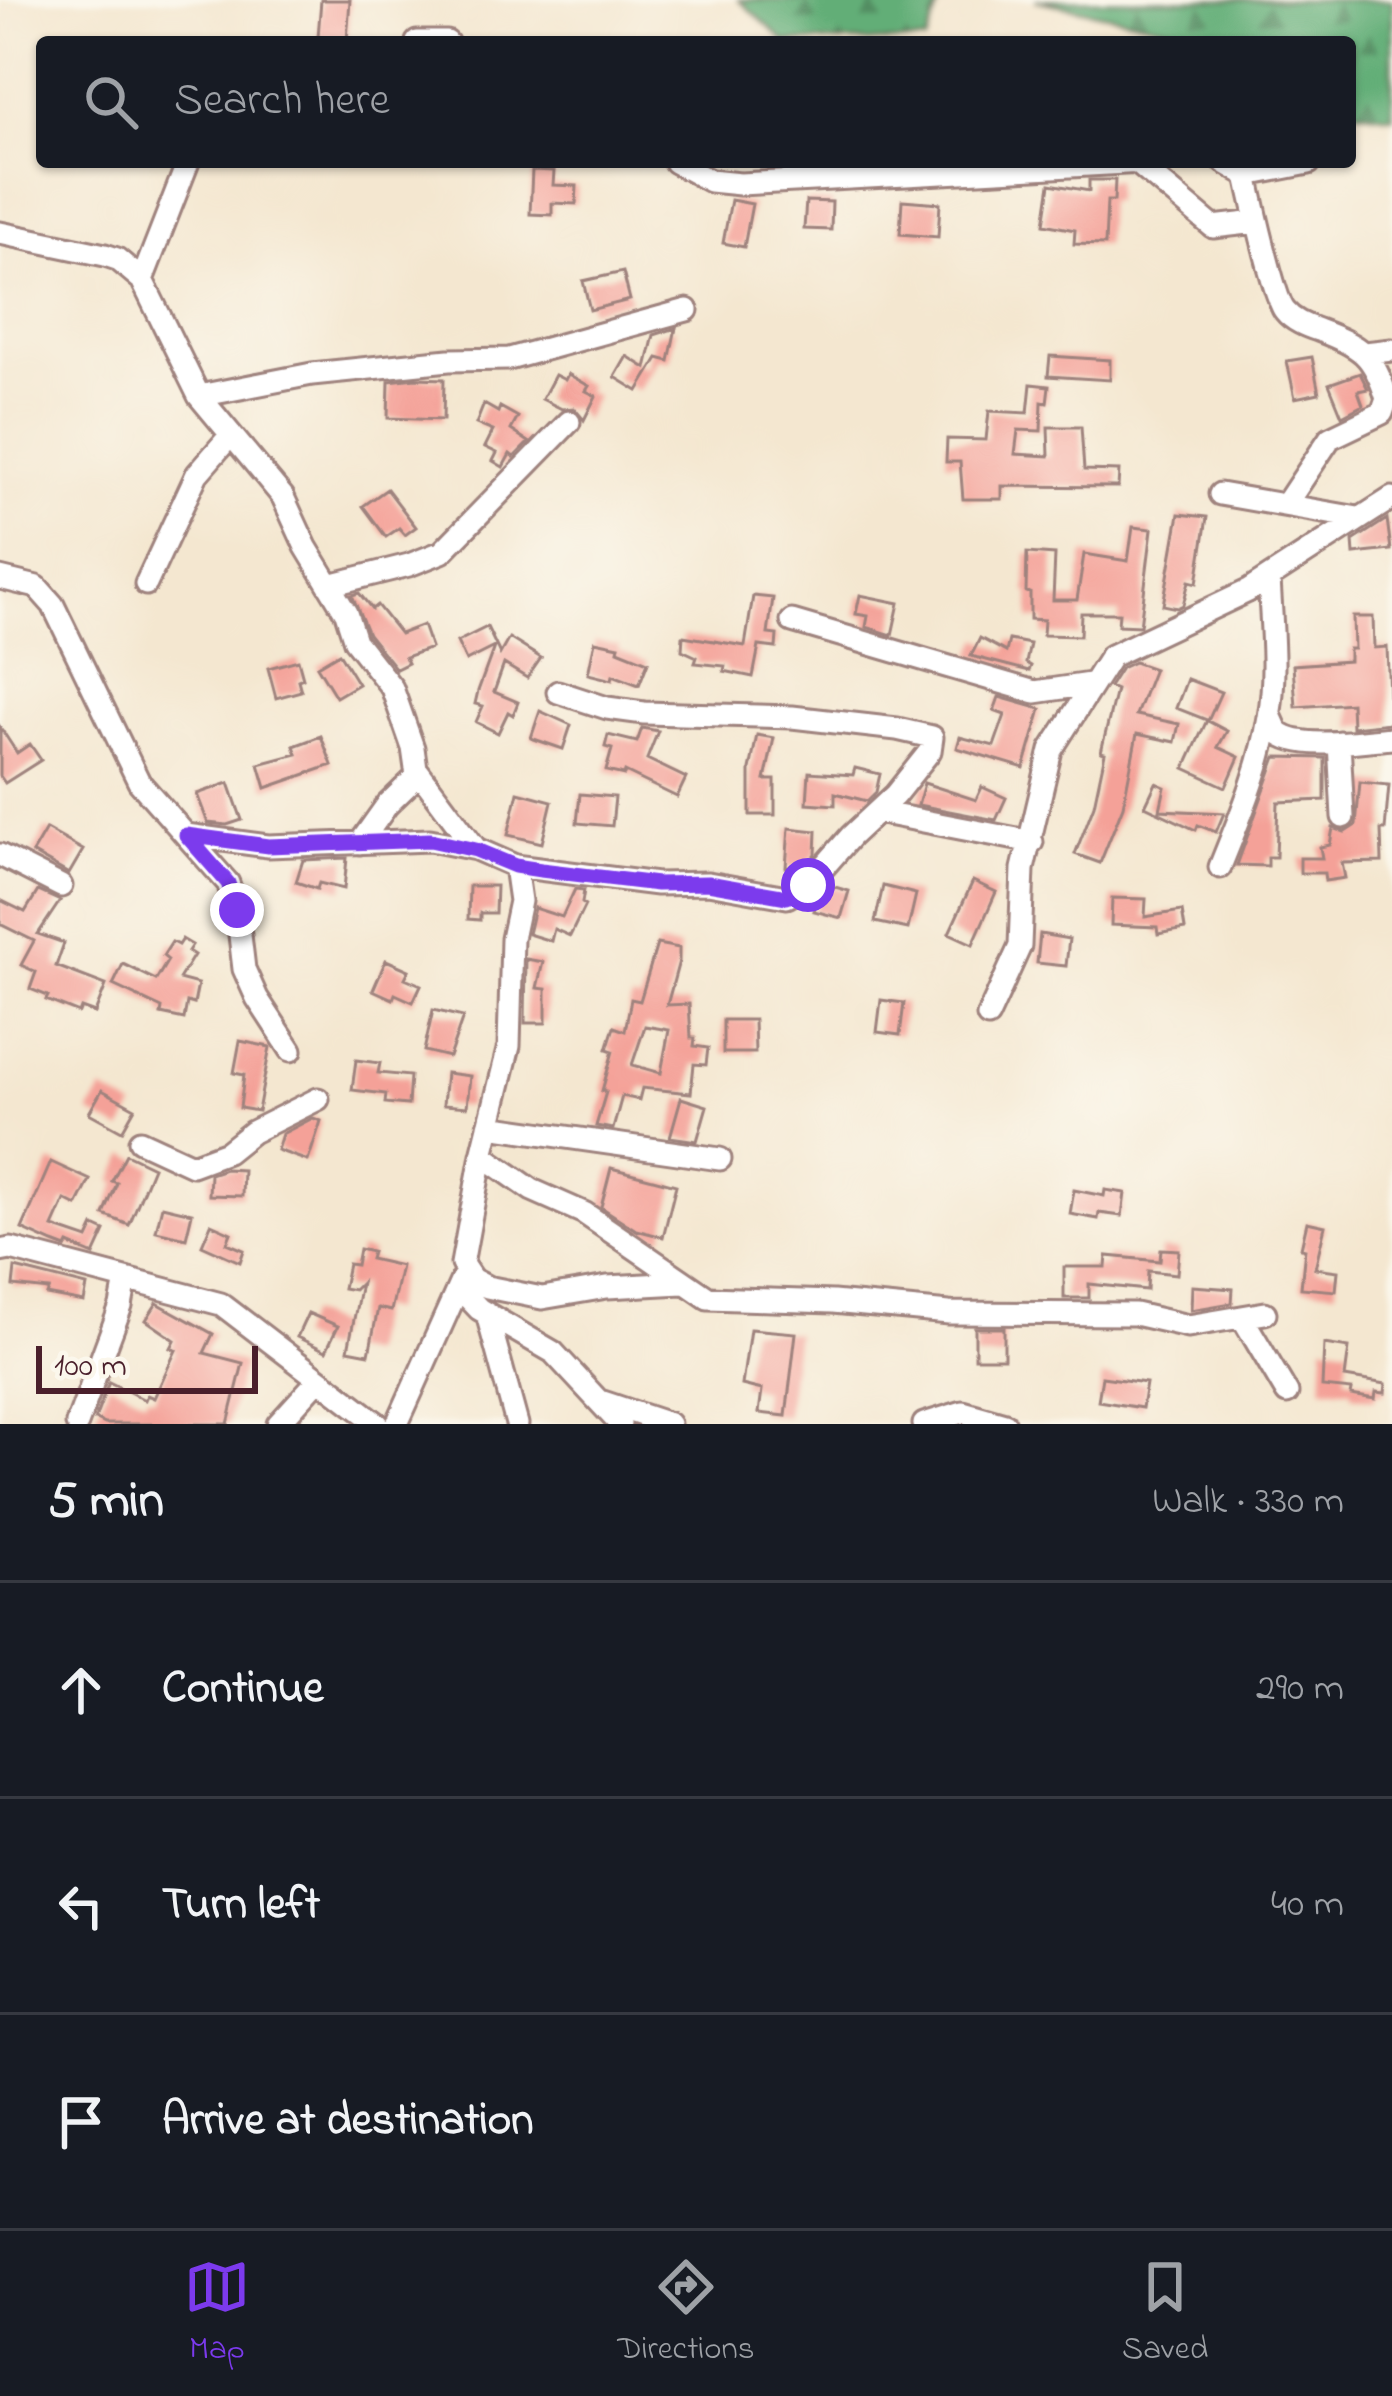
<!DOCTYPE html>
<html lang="en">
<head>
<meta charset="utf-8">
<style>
	body { margin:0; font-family:"Indie Flower",sans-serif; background:#242831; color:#f1f3f6 }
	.scale { position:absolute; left:36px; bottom:30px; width:222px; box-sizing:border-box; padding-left:12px; border:6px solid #4a1f2b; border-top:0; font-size:33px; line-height:42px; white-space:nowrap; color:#4a1f2b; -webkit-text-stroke:9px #fbf7ec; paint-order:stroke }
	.stop { position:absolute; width:36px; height:36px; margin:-27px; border:9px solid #7c3aed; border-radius:50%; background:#fff }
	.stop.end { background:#7c3aed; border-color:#fff; box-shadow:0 3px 12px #0008 }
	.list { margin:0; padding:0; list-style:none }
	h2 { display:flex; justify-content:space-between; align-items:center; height:156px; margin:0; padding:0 48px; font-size:51px }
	h2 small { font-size:39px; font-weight:400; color:#9ea1a6 }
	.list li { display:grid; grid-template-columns:78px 1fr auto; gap:36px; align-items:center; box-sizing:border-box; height:216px; padding:0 48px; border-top:3px solid #363941 }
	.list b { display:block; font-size:45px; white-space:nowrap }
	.list em { font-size:39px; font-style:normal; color:#9ea1a6 }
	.icon { flex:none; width:66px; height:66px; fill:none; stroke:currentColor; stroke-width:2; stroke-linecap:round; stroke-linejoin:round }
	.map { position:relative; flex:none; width:1392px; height:1424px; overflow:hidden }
	.search { position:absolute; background:#171b24; box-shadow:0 3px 9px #0004; left:36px; right:36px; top:36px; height:132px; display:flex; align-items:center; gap:30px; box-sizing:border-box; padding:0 42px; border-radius:12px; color:#9ea1a6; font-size:45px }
	.sheet { height:804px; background:#171b24 }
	nav { display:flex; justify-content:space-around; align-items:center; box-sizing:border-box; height:168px; border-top:3px solid #363941; background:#171b24; font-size:33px; color:#9ea1a6 }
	nav a { display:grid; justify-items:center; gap:6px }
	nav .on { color:#7c3aed }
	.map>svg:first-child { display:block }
	.forest { fill:url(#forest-firs); stroke:#566651; stroke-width:3 }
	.building { fill:#f4a198; fill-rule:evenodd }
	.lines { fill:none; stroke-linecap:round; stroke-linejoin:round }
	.minor-casing { stroke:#9f837e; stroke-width:27 }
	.minor { stroke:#fff; stroke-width:21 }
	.route { stroke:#7c3aed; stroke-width:15 }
</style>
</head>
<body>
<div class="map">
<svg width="1392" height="1424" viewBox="0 0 1392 1424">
	<defs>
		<pattern id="forest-firs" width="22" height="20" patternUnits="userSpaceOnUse" patternTransform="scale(3)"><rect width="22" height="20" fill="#62ae77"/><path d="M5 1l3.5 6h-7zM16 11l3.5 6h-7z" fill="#538d62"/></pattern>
	</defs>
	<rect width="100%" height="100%" fill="#fbf7ec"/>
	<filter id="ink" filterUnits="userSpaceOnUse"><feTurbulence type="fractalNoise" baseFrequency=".00833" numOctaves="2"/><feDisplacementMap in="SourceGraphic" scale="24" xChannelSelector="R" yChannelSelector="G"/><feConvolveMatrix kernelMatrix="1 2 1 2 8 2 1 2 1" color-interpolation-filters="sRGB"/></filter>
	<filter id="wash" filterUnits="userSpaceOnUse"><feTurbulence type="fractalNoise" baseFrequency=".004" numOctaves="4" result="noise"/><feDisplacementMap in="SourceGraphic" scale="48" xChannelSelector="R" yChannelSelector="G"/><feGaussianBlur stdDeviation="2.7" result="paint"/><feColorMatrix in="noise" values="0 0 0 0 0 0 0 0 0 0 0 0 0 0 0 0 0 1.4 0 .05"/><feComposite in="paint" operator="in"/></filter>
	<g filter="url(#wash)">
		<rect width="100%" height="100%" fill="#f4e7d0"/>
		<path class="forest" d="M739 0H941L926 42H785Z
			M1035 0H1392V116L1350 110V42H1239Z"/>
		<g id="blocks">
			<path class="building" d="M321 0H350L347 40 318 37Z
				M532 170 554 171 553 185 577 186 576 204 552 203V215L530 214Z
				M1089 180H1115L1114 201H1107L1105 245 1074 244 1075 230 1044 224 1050 184 1089 191Z
				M731 200 752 204 744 247 723 243Z
				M902 200 940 203 938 237 900 234Z
				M806 201 832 202 831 230 804 229Z
				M623 272 630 300 590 310 583 281Z
				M676 328 669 361 658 358 638 391 615 377 627 356 646 368 654 335Z
				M1050 356 1110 360V380L1048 376Z
				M1312 357 1319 393 1295 398 1287 361Z
				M1360 373 1368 389 1358 391 1363 405 1342 416 1329 384Z
				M568 374 589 386 586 391 596 396 584 420 574 408 562 409 542 399 555 375 565 380Z
				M416 378 444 379 443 420 388 418 389 381Z
				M1031 384 1049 386 1047 403 1042 402 1041 431 1018 430 1015 454 1049 456 1048 427H1081L1084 470 1119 471 1118 487 1002 486V499H963L960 462H946L947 439 986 440 989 411 1028 413Z
				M484 404 498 412 500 407 518 417 511 430 529 442 514 457 510 454 503 467 493 461 497 453 485 447 493 431 476 424Z
				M387 489 416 527 405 535 399 528 386 537 363 506Z
				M1179 514 1207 517 1197 583 1189 581 1183 605 1177 608 1163 605Z
				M1387 519 1391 550 1354 554 1353 541Z
				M1133 527 1152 529 1140 626 1118 625 1119 613H1081L1080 636 1043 635 1044 620 1030 619V593L1026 592 1027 553 1055 555 1053 600H1077L1084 554 1128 561Z
				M359 593 372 609 377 605 400 634 423 625 431 648 405 657 408 663 396 669 368 634 352 595Z
				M860 595 899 603 892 635 866 627 868 616 856 614Z
				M753 596 773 598 768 634 777 635 776 648 759 646 753 677 724 671 725 666 695 663 697 657 682 650 683 636 745 646Z
				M1353 617H1373L1374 648 1387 647 1390 723 1352 727 1351 703 1296 707 1293 665 1349 661V649H1354Z
				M487 627 500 654 509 638 541 658 527 678 504 664 494 692 518 702 513 715 508 712 498 733 476 722 483 706 475 704 478 691 494 647 466 661 457 642Z
				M980 638 1006 652 1009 640 1030 644 1026 663 1031 666 1029 671 971 656Z
				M595 641 619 646 618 650 648 662 639 685 613 675 612 680 588 674Z
				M339 653 358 684 336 697 317 666Z
				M298 660 303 678 298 680 301 691 276 698 268 668Z
				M1134 662 1154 669 1136 715 1179 724 1175 742 1137 734 1123 806 1100 863 1075 854 1094 805 1105 753 1101 752 1116 690 1109 687 1121 668Z
				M1187 679 1221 692 1208 721 1227 731 1218 747 1239 757 1226 787 1185 768 1207 720 1176 708Z
				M999 697 1041 709 1024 768 957 748 960 737 994 746 1005 715 994 711Z
				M540 711 571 725 563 749 531 738Z
				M0 727 17 753 30 744 41 760 5 783 0 776Z
				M642 728 658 731 647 759 686 778 677 797 625 772 624 775 606 771 612 749 605 747 608 735 637 742Z
				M757 735 774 738 765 780H775V815H750V770Z
				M321 736 332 765 266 788 259 764 297 754 294 746Z
				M1276 757 1325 758V800L1278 802 1276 857H1268V866L1237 865Z
				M855 768 880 774 876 792 867 801 835 793V805L807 803 809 772 853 775Z
				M1360 782 1389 785 1385 830H1381L1382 862 1342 863 1345 878 1325 881 1324 873H1300V858H1322L1320 847 1330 845 1333 828 1345 832 1356 825Z
				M229 783 242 820 227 825 208 823 197 794Z
				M924 783 976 800 982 787 1006 798 996 820 918 805Z
				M1156 783 1165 787 1160 810 1224 813 1216 832 1198 825 1196 830 1145 806Z
				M518 792 552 801 542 843 508 835Z
				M580 794 615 797 612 826 577 823Z
				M789 828 817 831 816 854 803 868 786 867Z
				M46 829 83 850 69 874 32 853Z
				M347 858 344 889 319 883 317 889 296 882 303 860Z
				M973 881 996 892 973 944 949 933Z
				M828 885 849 891 841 918 814 911 818 896Z
				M469 886H496L495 913H480V920L468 919Z
				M883 886 916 894 908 929 875 922Z
				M575 889 584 890 582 903 585 905 570 936 554 929 551 941 528 934 534 908 562 917Z
				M38 891 60 901 38 934 64 943 56 966 106 985 95 1013 81 1008 79 1013 46 1000 48 996 30 989 36 972 21 965 34 941 0 924V900L25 912Z
				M1112 898 1146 899 1145 917 1182 911 1185 929 1158 934 1157 927 1111 925Z
				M1040 934 1069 939 1066 966 1037 963Z
				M182 939 192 945 188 951 194 955 179 979 198 984 194 1004 187 1002 184 1019 161 1014 162 1008 113 985 123 964 156 980 168 960 163 956 172 942 178 945Z
				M657 944 679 948V961L667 1005 689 1004 691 1038H695L694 1046 708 1048 706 1065 694 1064 691 1093 642 1088 639 1100 622 1096 613 1129 596 1126 606 1092 602 1091 613 1051 607 1049 614 1027 625 1031 631 999 640 1001ZM645 1026 669 1030 661 1073 632 1065Z
				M526 959 543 962 537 988 546 989V1023H525Z
				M386 960 409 970 405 978 421 985 413 1002 395 994 393 999 373 990Z
				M881 1000 904 1003 900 1035 877 1032Z
				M433 1010 463 1017 449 1057 424 1051Z
				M723 1020H754L755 1053H723Z
				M240 1041 270 1047 258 1111 240 1108 244 1075 234 1073Z
				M356 1060 380 1063 378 1073 410 1076 408 1105 385 1103 386 1094 352 1090Z
				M446 1073 470 1076 467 1107 443 1105Z
				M102 1090 135 1108 122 1131 89 1113Z
				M681 1098 707 1106 697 1141 670 1137Z
				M313 1118 321 1121 308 1161 277 1150 282 1134Z
				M126 1154 153 1167 129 1225 104 1215 117 1183 112 1181Z
				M51 1162 90 1180 77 1206 65 1200 53 1227 88 1239 94 1226 105 1231 94 1255 68 1244 66 1248 53 1243 22 1229Z
				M611 1168 676 1185 663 1237 636 1230 601 1207Z
				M225 1169 243 1170 242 1196 209 1195 210 1174Z
				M1074 1190 1104 1196 1105 1190 1125 1193 1122 1216 1099 1213 1098 1219 1070 1214Z
				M162 1206 192 1213 186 1238 156 1231Z
				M1307 1222 1325 1226 1315 1268 1338 1271 1336 1291 1301 1288 1305 1249 1301 1248Z
				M211 1224 231 1233 227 1243 244 1250 240 1262 202 1245Z
				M359 1249 372 1252 370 1259 401 1266 391 1311 378 1308 369 1354 348 1350 361 1283 354 1290 343 1288 348 1264 356 1265Z
				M1161 1249 1179 1250 1177 1274 1148 1271 1147 1290 1089 1284V1298H1064V1267H1106L1107 1256 1160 1261Z
				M15 1268 87 1286 84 1302 47 1295 49 1290 13 1286Z
				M1192 1286 1233 1289 1232 1303 1191 1310Z
				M157 1303 213 1334 204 1353 243 1363 228 1424H105L95 1419 109 1382 145 1400 147 1395 154 1398 176 1350 171 1348 175 1340 146 1320Z
				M308 1313 338 1326 326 1351 297 1337Z
				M975 1328H1004V1358H975Z
				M750 1329 796 1333 786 1416 759 1413 762 1390 742 1385Z
				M1324 1344 1349 1348 1345 1377 1386 1384 1385 1393 1376 1392 1375 1399 1351 1395 1352 1390 1322 1387Z
				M1102 1377 1146 1383 1142 1408 1098 1401Z"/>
		</g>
	</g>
	<g filter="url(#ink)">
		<use href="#blocks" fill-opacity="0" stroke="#9f837e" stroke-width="3"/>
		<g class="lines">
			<g class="minor-casing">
				<path id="minor" d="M417 42H447
					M675 162 710 181 740 184 1143 162
					M1136 162 1213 227 1257 222
					M1224 162 1247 175C1252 198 1274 299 1285 311 1293 321 1306 326 1318 330 1361 346 1374 355 1387 399L1382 413 1330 438 1286 504
					M1247 175 1309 163
					M0 233 105 255 117 259 142 280 199 396 283 497 306 547 346 613 355 641 392 688 413 748 417 776 387 805 360 843
					M142 280 188 162
					M1365 353 1392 350
					M199 396 312 374 449 360 509 359 687 310
					M1220 494 1358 518
					M0 578 37 587 53 605 139 782 228 883 237 910 244 969 257 998 291 1050
					M146 584 197 474 230 436
					M329 585 409 565 442 552 569 422
					M792 621 1035 692 1090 684
					M1270 715C1271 717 1277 731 1278 732 1297 751 1366 740 1392 738
					M1339 742 1343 817
					M418 771 476 849
					M877 812 1032 842
					M186 835 268 846 430 840 476 849 515 866 657 884 708 883 787 897 808 885 851 836 895 795 930 751 932 737 897 729 792 717 644 713 607 708 558 692
					M0 855 61 886
					M515 866 520 901 512 939 509 1046 482 1155 462 1264 472 1279 487 1287 542 1298 607 1287 683 1283
					M1220 867C1239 819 1261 769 1269 717 1277 672 1271 623 1269 578
					M988 1016 1020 946 1023 869 1051 750 1111 656 1248 591 1392 498
					M489 1126 720 1159
					M140 1141 192 1165 227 1152 252 1132 318 1099
					M482 1155 532 1190 584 1213 708 1298 833 1302 949 1313 1135 1314 1188 1326 1265 1313
					M0 1251 11 1249 221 1304 378 1424
					M460 1289 479 1309 553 1352 620 1424
					M487 1314 517 1424
					M1242 1317 1287 1393
					M603 1402 669 1424
					M77 1424 121 1306 126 1279
					M278 1424 319 1379
					M397 1424 463 1277
					M924 1424 963 1412 1005 1424"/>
			</g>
			<use href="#minor" class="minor"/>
		</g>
	</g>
	<g class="lines" filter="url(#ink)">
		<path class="route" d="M237 910 228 883 186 835 268 846 430 840 476 850 515 866 541 870 657 884 708 883 787 897 808 885"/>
	</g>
</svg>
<div class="scale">100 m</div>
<div class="stop" style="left:808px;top:885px"></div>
<div class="stop end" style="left:237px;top:910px"></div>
<div class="search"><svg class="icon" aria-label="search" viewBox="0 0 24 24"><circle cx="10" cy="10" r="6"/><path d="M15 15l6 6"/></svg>Search here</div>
</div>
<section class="sheet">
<h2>5 min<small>Walk · 330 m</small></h2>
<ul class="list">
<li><svg class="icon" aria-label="ahead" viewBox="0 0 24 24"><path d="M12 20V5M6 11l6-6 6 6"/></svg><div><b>Continue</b></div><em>290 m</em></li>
<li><svg class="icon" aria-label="left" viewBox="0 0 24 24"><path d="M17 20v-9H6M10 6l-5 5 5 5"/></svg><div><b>Turn left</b></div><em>40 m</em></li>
<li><svg class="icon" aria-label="arrive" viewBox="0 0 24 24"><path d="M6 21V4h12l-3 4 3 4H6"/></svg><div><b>Arrive at destination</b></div></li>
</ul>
</section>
<nav>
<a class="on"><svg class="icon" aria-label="map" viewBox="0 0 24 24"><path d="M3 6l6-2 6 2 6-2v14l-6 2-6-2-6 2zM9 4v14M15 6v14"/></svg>Map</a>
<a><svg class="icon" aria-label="directions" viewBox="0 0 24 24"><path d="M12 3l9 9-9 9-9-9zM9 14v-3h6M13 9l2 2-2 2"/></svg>Directions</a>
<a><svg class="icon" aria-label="saved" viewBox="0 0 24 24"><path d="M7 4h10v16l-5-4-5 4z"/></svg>Saved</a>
</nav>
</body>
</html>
